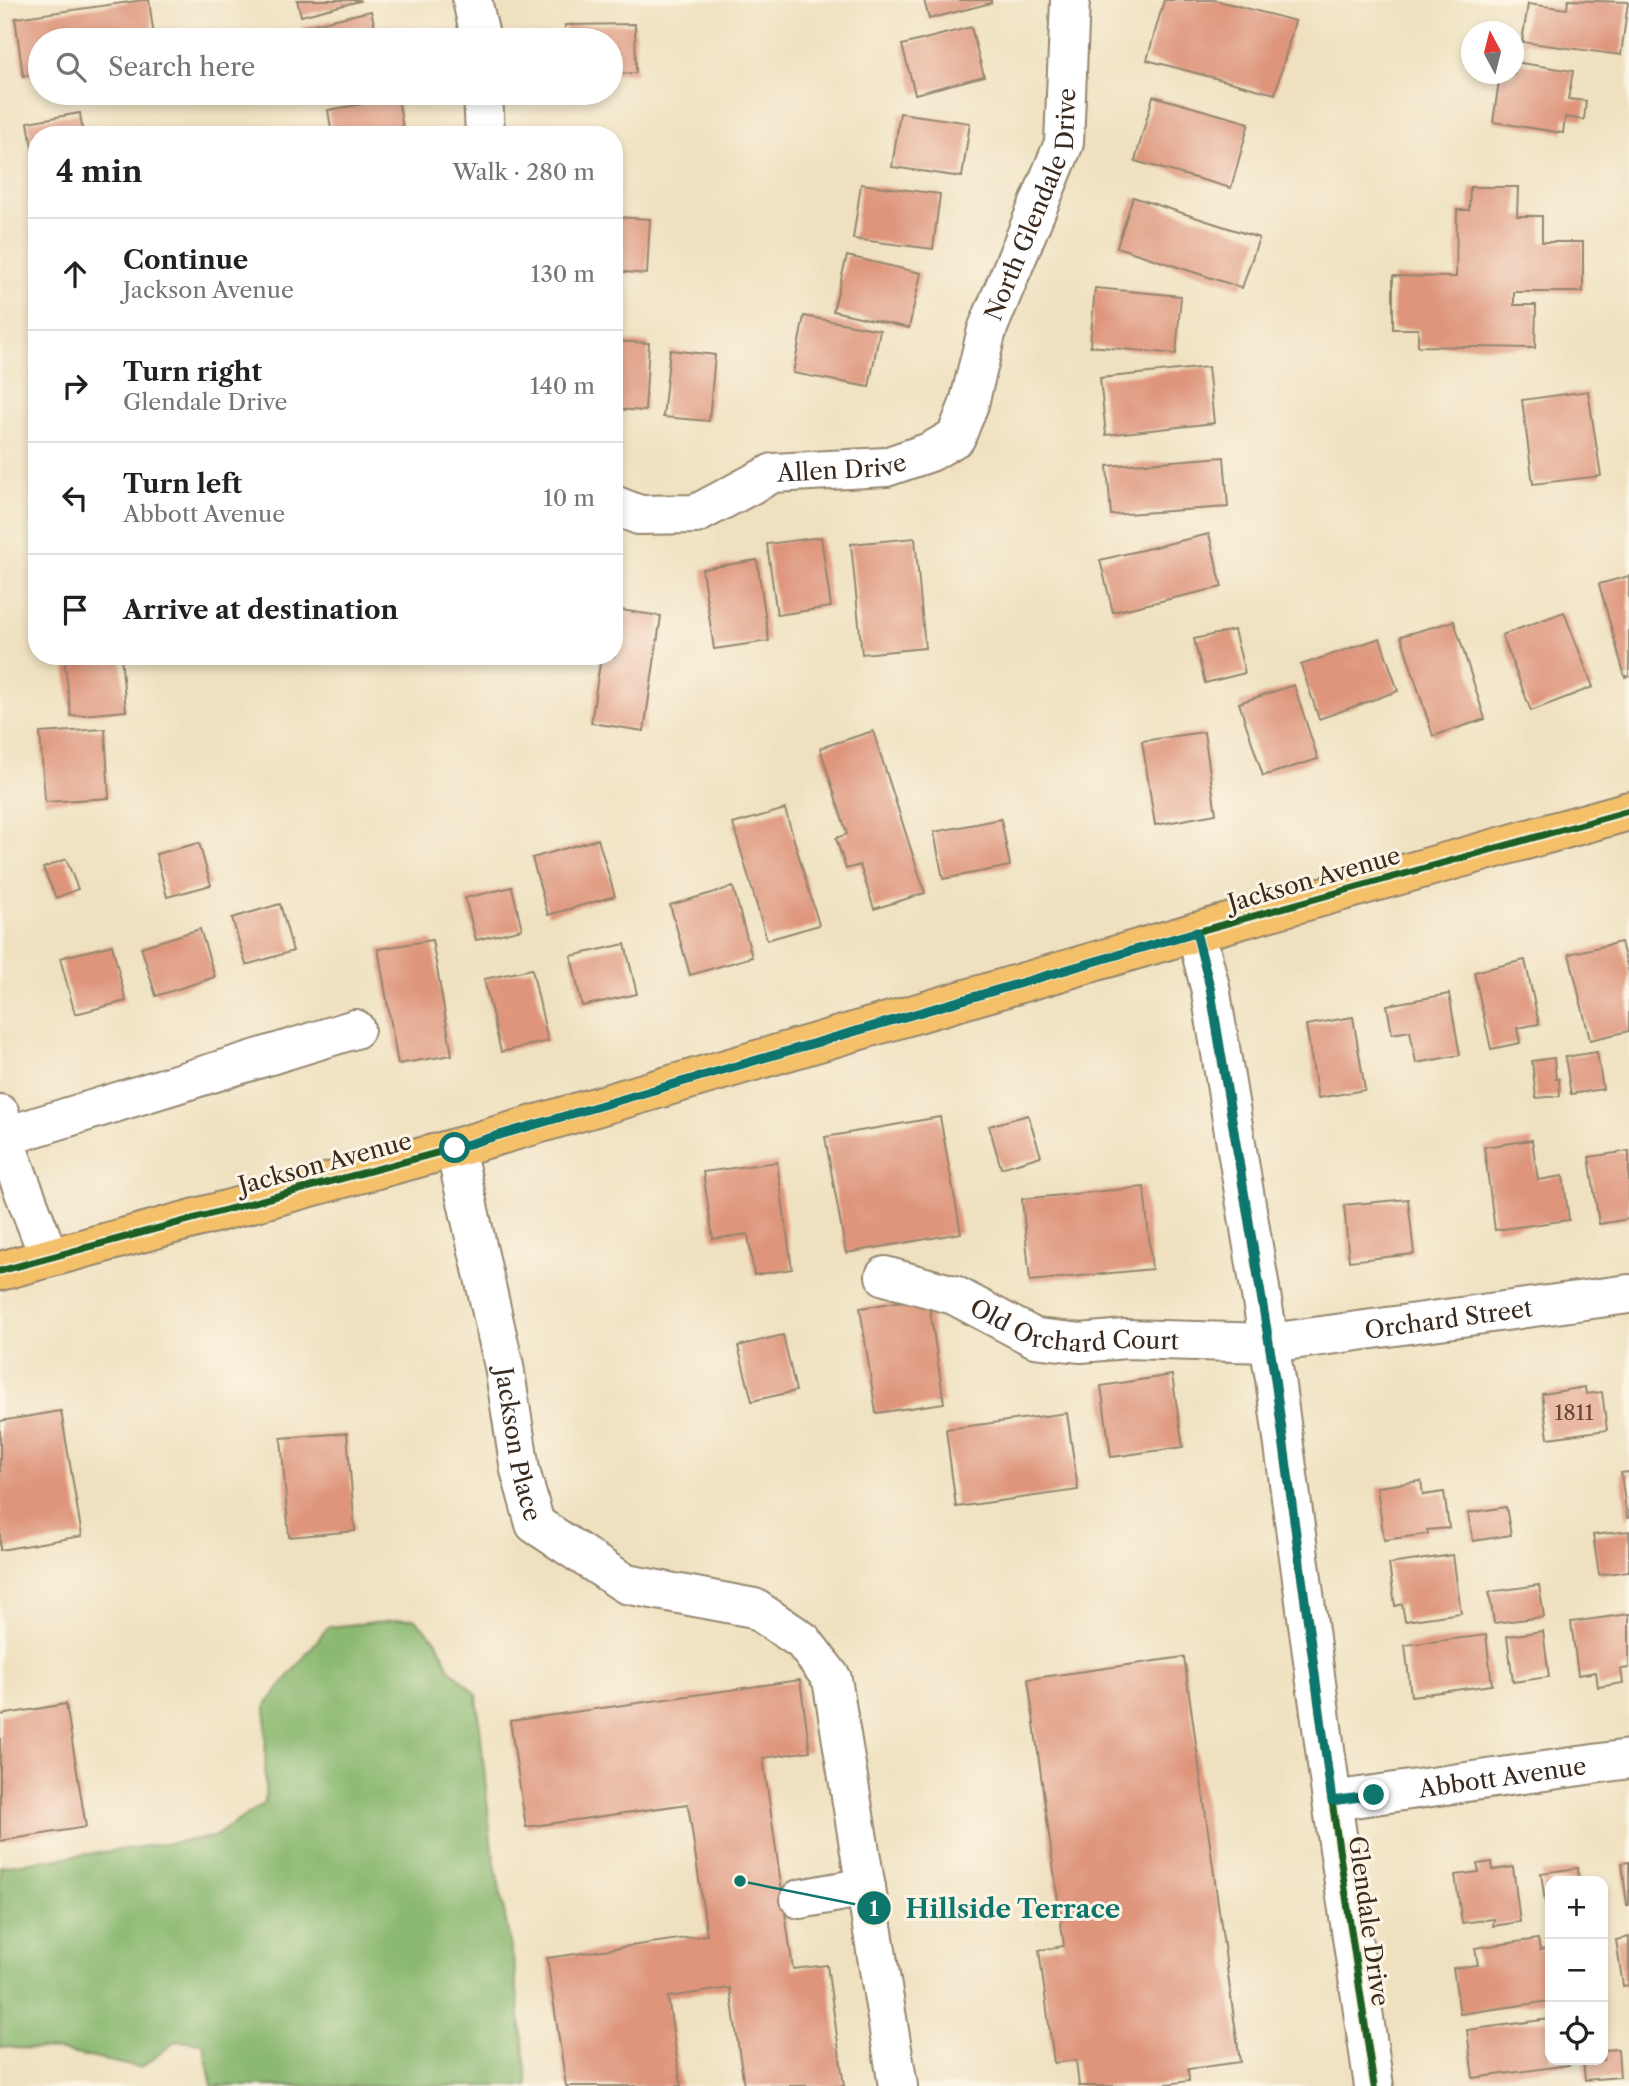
<!DOCTYPE html>
<html lang="en">
<head>
<meta charset="utf-8">
<style>
	body { margin:0; font-family:"Libre Caslon Text",serif; background:#f2f2f2; color:#202124 }
	.controls { position:absolute; right:21px; bottom:21px; display:grid; overflow:hidden; border-radius:14px; box-shadow:0 4px 10px #0003 }
	.controls button { width:63px; height:63px; display:grid; place-items:center; padding:0; border:0; border-bottom:2px solid #e0e0e0; background:#fff; color:#202124; font:35px sans-serif }
	.compass { position:absolute; left:1461px; top:21px; width:63px; height:63px; border-radius:50%; background:#fff; box-shadow:0 4px 10px #0003; rotate:353deg }
	.stop { position:absolute; width:21px; height:21px; margin:-16px; border:5px solid #0f766e; border-radius:50%; background:#fff }
	.stop.end { background:#0f766e; border-color:#fff; box-shadow:0 2px 7px #0008 }
	.list { margin:0; padding:0; list-style:none }
	h2 { display:flex; justify-content:space-between; align-items:center; height:91px; margin:0; padding:0 28px; font-size:30px }
	h2 small { font-size:23px; font-weight:400; color:#757577 }
	.list li { display:grid; grid-template-columns:46px 1fr auto; gap:21px; align-items:center; box-sizing:border-box; height:112px; padding:0 28px; border-top:2px solid #e0e0e0 }
	.list b { display:block; font-size:26px; white-space:nowrap }
	.list p { margin:0; font-size:23px; white-space:nowrap; color:#757577 }
	.list em { font-size:23px; font-style:normal; color:#757577 }
	.icon { flex:none; width:38px; height:38px; fill:none; stroke:currentColor; stroke-width:2; stroke-linecap:round; stroke-linejoin:round }
	.map { position:relative; flex:none; width:1629px; height:2086px; overflow:hidden }
	.search { position:absolute; background:#fff; box-shadow:0 4px 10px #0003; left:28px; top:28px; width:595px; height:77px; display:flex; align-items:center; gap:18px; box-sizing:border-box; padding:0 24px; border-radius:38px; color:#757577; font-size:26px }
	.panel { position:absolute; background:#fff; box-shadow:0 4px 10px #0003; left:28px; top:126px; width:595px; height:539px; border-radius:28px }
	.map>svg:first-child { display:block }
	.forest { fill:#8cb972; stroke:#647248; stroke-width:2 }
	.building { fill:#de957c }
	.lines { fill:none; stroke-linecap:round; stroke-linejoin:round }
	.minor-casing { stroke:#95866f; stroke-width:42 }
	.major-casing { stroke:#95866f; stroke-width:42 }
	.minor { stroke:#fff; stroke-width:38 }
	.major { stroke:#f4c16a; stroke-width:38 }
	.cycleway-casing { stroke:#fcf5e5; stroke-width:11 }
	.cycleway { stroke:#1b5e20; stroke-width:7 }
	.route { stroke:#0f766e; stroke-width:9 }
	.labels { text-anchor:middle; dominant-baseline:central; stroke-width:6; stroke-linejoin:round; paint-order:stroke }
	.number-label { font-size:21px; fill:#644536 }
	.street-label { font-size:24px; fill:#3b2a1e; stroke:#fcf5e5 }
	.leader { fill:none; stroke:#0f766e; stroke-width:2.5 }
	.callout-dot { fill:#0f766e; stroke:#fcf5e5; stroke-width:2.5 }
	.mark-label { font-size:21px; text-anchor:middle; font-weight:bold; fill:#fff }
	.callout-label { font-size:26px; text-anchor:middle; font-weight:bold; fill:#0f766e; stroke:#fcf5e5; stroke-width:6; stroke-linejoin:round; paint-order:stroke }
</style>
</head>
<body>
<div class="map">
<svg width="1629" height="2086" viewBox="0 0 1629 2086">
	<rect width="100%" height="100%" fill="#fcf5e5"/>
	<filter id="ink" filterUnits="userSpaceOnUse"><feTurbulence type="fractalNoise" baseFrequency=".0143" numOctaves="2"/><feDisplacementMap in="SourceGraphic" scale="14" xChannelSelector="R" yChannelSelector="G"/><feConvolveMatrix kernelMatrix="1 2 1 2 8 2 1 2 1" color-interpolation-filters="sRGB"/></filter>
	<filter id="wash" filterUnits="userSpaceOnUse"><feTurbulence type="fractalNoise" baseFrequency=".00686" numOctaves="4" result="noise"/><feDisplacementMap in="SourceGraphic" scale="28" xChannelSelector="R" yChannelSelector="G"/><feGaussianBlur stdDeviation="1.57" result="paint"/><feColorMatrix in="noise" values="0 0 0 0 0 0 0 0 0 0 0 0 0 0 0 0 0 1.4 0 .05"/><feComposite in="paint" operator="in"/></filter>
	<g filter="url(#wash)">
		<rect width="100%" height="100%" fill="#efe1c0"/>
		<path class="forest" d="M414 1618 437 1641 449 1668 477 1695 491 1842 514 1964 528 2086H212L203 2043 176 2041 141 2068 56 2050 0 2047V1866L213 1837 265 1803 266 1705 328 1627Z"/>
		<g id="blocks">
			<path class="building" d="M144 0H149L154 37 132 40H40V74L23 76 15 18Z
				M297 0H359L360 1 301 16Z
				M924 0H991V3L929 19Z
				M1164 0H1215L1295 21 1275 94 1147 60Z
				M1568 0 1628 2 1621 55 1522 42 1528 4 1567 9Z
				M371 11 378 40H304L301 27Z
				M635 24 636 73 611 74V40H565V25Z
				M971 27 984 76 915 94 902 45Z
				M1514 62 1573 71 1568 99 1586 101 1584 120 1565 117 1563 133 1493 122 1500 74H1514Z
				M1153 96 1249 123 1231 188 1135 161Z
				M398 98 404 135H332L328 110Z
				M80 113 83 135H37V168H35L28 122Z
				M900 113 970 123 962 177 892 167Z
				M861 184 940 194 933 249 853 239Z
				M1470 187H1518L1517 216H1542V242H1583V292H1514V305H1536L1535 348 1418 346V329H1393V276L1456 277 1457 210H1469Z
				M1133 197 1259 238 1242 288 1117 247Z
				M614 217 650 219 647 274 614 271Z
				M847 256 921 273 909 328 833 311Z
				M1095 288 1181 296 1176 354 1090 346Z
				M804 316 880 330 869 387 793 373Z
				M614 341 649 343 645 411 614 409Z
				M670 350 715 355 709 421 663 417Z
				M1208 367 1214 423 1106 435 1100 378Z
				M1588 391 1601 476 1533 484 1522 400Z
				M1224 457 1228 507 1111 515 1107 466Z
				M1209 534 1222 587 1113 612 1100 560Z
				M821 537 831 607 777 615 767 544Z
				M915 538 925 648 862 654 851 544Z
				M757 560 769 641 714 649 702 569Z
				M1629 576V676L1625 677 1599 584Z
				M614 609 661 616 644 731 591 723 601 656H614Z
				M1564 612 1593 687 1531 711 1502 635Z
				M1454 621 1485 719 1433 736 1401 636Z
				M1234 630 1245 673 1205 683 1194 639Z
				M1380 638 1398 691 1319 719 1301 665Z
				M64 656H121L126 711 71 716Z
				M1294 685 1318 759 1263 776 1239 703Z
				M105 729 109 798 45 802 40 733Z
				M873 731 925 893 874 909 860 865 846 869 836 838 847 834 820 748Z
				M1204 732 1216 814 1155 825 1142 741Z
				M785 809 819 925 767 940 733 824Z
				M1001 819 1010 866 943 879 934 832Z
				M598 839 615 896 548 915 532 858Z
				M199 843 211 885 167 897 156 854Z
				M66 859 78 889 56 898 43 868Z
				M512 887 522 929 476 940 465 898Z
				M733 887 752 957 690 975 670 905Z
				M280 904 293 951 246 965 232 918Z
				M200 929 215 977 156 996 141 947Z
				M432 940 452 1055 398 1064 378 949Z
				M1621 942 1629 973V1031L1590 1040 1569 954Z
				M625 944 637 994 582 1006 571 956Z
				M112 945 126 1001 75 1014 60 958Z
				M1525 960 1539 1024 1517 1028 1520 1043 1491 1049 1474 972Z
				M532 969 548 1041 501 1052 484 979Z
				M1449 994 1460 1055 1416 1063 1410 1031 1392 1034 1387 1005Z
				M1353 1017 1365 1090 1318 1098 1306 1025Z
				M1597 1052 1603 1089 1571 1094 1565 1057Z
				M1554 1058 1556 1079H1559L1560 1096 1536 1098 1532 1061Z
				M1028 1115 1041 1156 1001 1168 989 1126Z
				M940 1117 961 1233 846 1253 825 1137Z
				M1532 1140 1538 1180 1563 1176 1569 1220 1495 1230 1484 1147Z
				M1629 1151V1219L1599 1224 1589 1157Z
				M777 1162 792 1269 754 1275 748 1234 713 1239 703 1172Z
				M1144 1187 1152 1269 1030 1281 1022 1199Z
				M1408 1199 1414 1254 1349 1261 1344 1205Z
				M928 1297 944 1403 876 1413 860 1308Z
				M783 1335 796 1391 752 1401 738 1346Z
				M1172 1375 1183 1447 1111 1457 1101 1386Z
				M1585 1387 1586 1394 1602 1392 1607 1430 1548 1438 1542 1394Z
				M61 1411 82 1536 0 1550V1421Z
				M1067 1413 1078 1490 956 1507 946 1429Z
				M347 1433 355 1531 289 1537 281 1438Z
				M1629 1472V1518H1627L1621 1473Z
				M1421 1481 1423 1495 1444 1492 1449 1528 1427 1530 1428 1534 1384 1540 1377 1487Z
				M1506 1507 1511 1535 1473 1541 1468 1513Z
				M1629 1531V1571L1599 1575 1593 1535Z
				M1453 1555 1461 1613 1405 1621 1402 1604 1395 1606 1389 1564Z
				M1539 1585 1544 1617 1494 1623 1489 1592Z
				M1629 1614V1668L1621 1669 1623 1683 1598 1687 1596 1672 1578 1675 1571 1622Z
				M1543 1631 1549 1677 1513 1682 1507 1636Z
				M1486 1635 1492 1685 1411 1696 1405 1645Z
				M1184 1657 1240 2062 1188 2069 1189 2081 1153 2086H1079L1076 2060 1054 2063 1039 1950 1064 1946 1028 1679Z
				M800 1680 810 1751 763 1758 793 1969 827 1965 844 2086H744L730 1988 668 1997 681 2086H566L547 1958 707 1935 688 1804 526 1827 510 1721Z
				M66 1704 86 1827 0 1841V1715Z
				M1492 1862 1493 1870 1513 1867 1520 1922 1493 1926 1494 1919 1462 1923 1455 1875 1479 1872 1477 1864Z
				M1629 1862V1905H1627L1622 1863Z
				M1578 1868 1579 1881H1550V1908L1546 1909 1541 1873Z
				M1629 1937V1985L1623 1986 1616 1940Z
				M1538 1939 1540 1950 1550 1948V2001L1460 2014 1453 1968 1478 1965 1475 1948Z
				M1550 2019V2060H1568L1569 2065 1473 2078 1467 2030Z
				M1618 2049 1620 2077 1585 2080 1583 2060H1603V2050Z"/>
		</g>
	</g>
	<g filter="url(#ink)">
		<use href="#blocks" fill-opacity="0" stroke="#95866f" stroke-width="2"/>
		<g class="lines">
			<g class="minor-casing">
				<g id="minor">
					<path d="M472 0 481 40"/>
					<path d="M483 93 485 135"/>
					<path id="s1" d="M614 505 639 515 696 514 773 473 886 467 930 452 956 437 969 404 987 330 1064 143 1070 0"/>
					<path d="M1196 932 1210 987 1275 1379 1332 1801 1374 2086"/>
					<path d="M0 1114 3 1137 49 1257"/>
					<path d="M0 1138 355 1029"/>
					<path id="s2" d="M455 1148 504 1366 520 1470 535 1524 626 1584 754 1608 803 1641 832 1679 898 2086"/>
					<path id="s3" d="M885 1276 954 1295 1035 1338 1081 1343 1125 1339 1270 1343 1629 1294"/>
					<path id="s4" d="M1332 1801 1629 1759"/>
					<path d="M800 1899 866 1887"/>
				</g>
			</g>
			<g class="major-casing">
				<path id="major" d="M0 1271 455 1148 1196 932 1629 811"/>
			</g>
			<use href="#minor" class="minor"/>
			<use href="#major" class="major"/>
			<g class="cycleway-casing">
				<path id="cycleway" d="M1196 932 1210 987 1275 1379 1332 1801 1374 2086
					M0 1271 455 1148 1196 932 1629 811"/>
			</g>
			<use href="#cycleway" class="cycleway"/>
		</g>
	</g>
	<g class="lines" filter="url(#ink)">
		<path class="route" d="M455 1148 1196 932 1210 987 1275 1379 1332 1801 1374 1795"/>
	</g>
	<g class="labels">
		<g class="number-label">
			<text x="1574" y="1412">1811</text>
		</g>
		<g class="street-label">
			<text stroke="none"><textPath href="#s1" startOffset="607">North Glendale Drive</textPath></text>
			<text stroke="none"><textPath href="#s1" startOffset="240">Allen Drive</textPath></text>
			<text transform="translate(1314 879) rotate(-16)">Jackson Avenue</text>
			<text transform="translate(325 1163) rotate(-15)">Jackson Avenue</text>
			<text stroke="none"><textPath href="#s3" startOffset="579">Orchard Street</textPath></text>
			<text stroke="none"><textPath href="#s3" startOffset="200">Old Orchard Court</textPath></text>
			<text stroke="none"><textPath href="#s2" startOffset="303">Jackson Place</textPath></text>
			<text stroke="none"><textPath href="#s4" startOffset="172">Abbott Avenue</textPath></text>
			<text transform="translate(1369 1921) rotate(82)">Glendale Drive</text>
		</g>
	</g>
	<path class="leader" d="M740 1881L874 1908"/>
	<g class="callout-dot">
		<circle cx="740" cy="1881" r="7"/>
		<circle cx="874" cy="1908" r="18"/>
	</g>
	<g class="mark-label">
		<text x="874" y="1916">1</text>
	</g>
	<g class="callout-label">
		<text x="1013" y="1918">Hillside Terrace</text>
	</g>
</svg>
<div class="controls">
<button>+</button>
<button>−</button>
<button><svg class="icon" aria-label="locate" viewBox="0 0 24 24"><circle cx="12" cy="12" r="6"/><path d="M12 2v4M12 18v4M2 12h4M18 12h4"/></svg></button>
</div>
<svg class="compass" viewBox="-18 -18 36 36"><path d="M0-13l5 13h-10z" fill="#e53935"/><path d="M0 13l5-13h-10z" fill="#757577"/></svg>
<div class="stop" style="left:455px;top:1148px"></div>
<div class="stop end" style="left:1374px;top:1795px"></div>
<div class="search"><svg class="icon" aria-label="search" viewBox="0 0 24 24"><circle cx="10" cy="10" r="6"/><path d="M15 15l6 6"/></svg>Search here</div>
<section class="panel">
<h2>4 min<small>Walk · 280 m</small></h2>
<ul class="list">
<li><svg class="icon" aria-label="ahead" viewBox="0 0 24 24"><path d="M12 20V5M6 11l6-6 6 6"/></svg><div><b>Continue</b><p>Jackson Avenue</p></div><em>130 m</em></li>
<li><svg class="icon" aria-label="right" viewBox="0 0 24 24"><path d="M7 20v-9h11M14 6l5 5-5 5"/></svg><div><b>Turn right</b><p>Glendale Drive</p></div><em>140 m</em></li>
<li><svg class="icon" aria-label="left" viewBox="0 0 24 24"><path d="M17 20v-9H6M10 6l-5 5 5 5"/></svg><div><b>Turn left</b><p>Abbott Avenue</p></div><em>10 m</em></li>
<li><svg class="icon" aria-label="arrive" viewBox="0 0 24 24"><path d="M6 21V4h12l-3 4 3 4H6"/></svg><div><b>Arrive at destination</b></div></li>
</ul>
</section>
</div>
</body>
</html>
